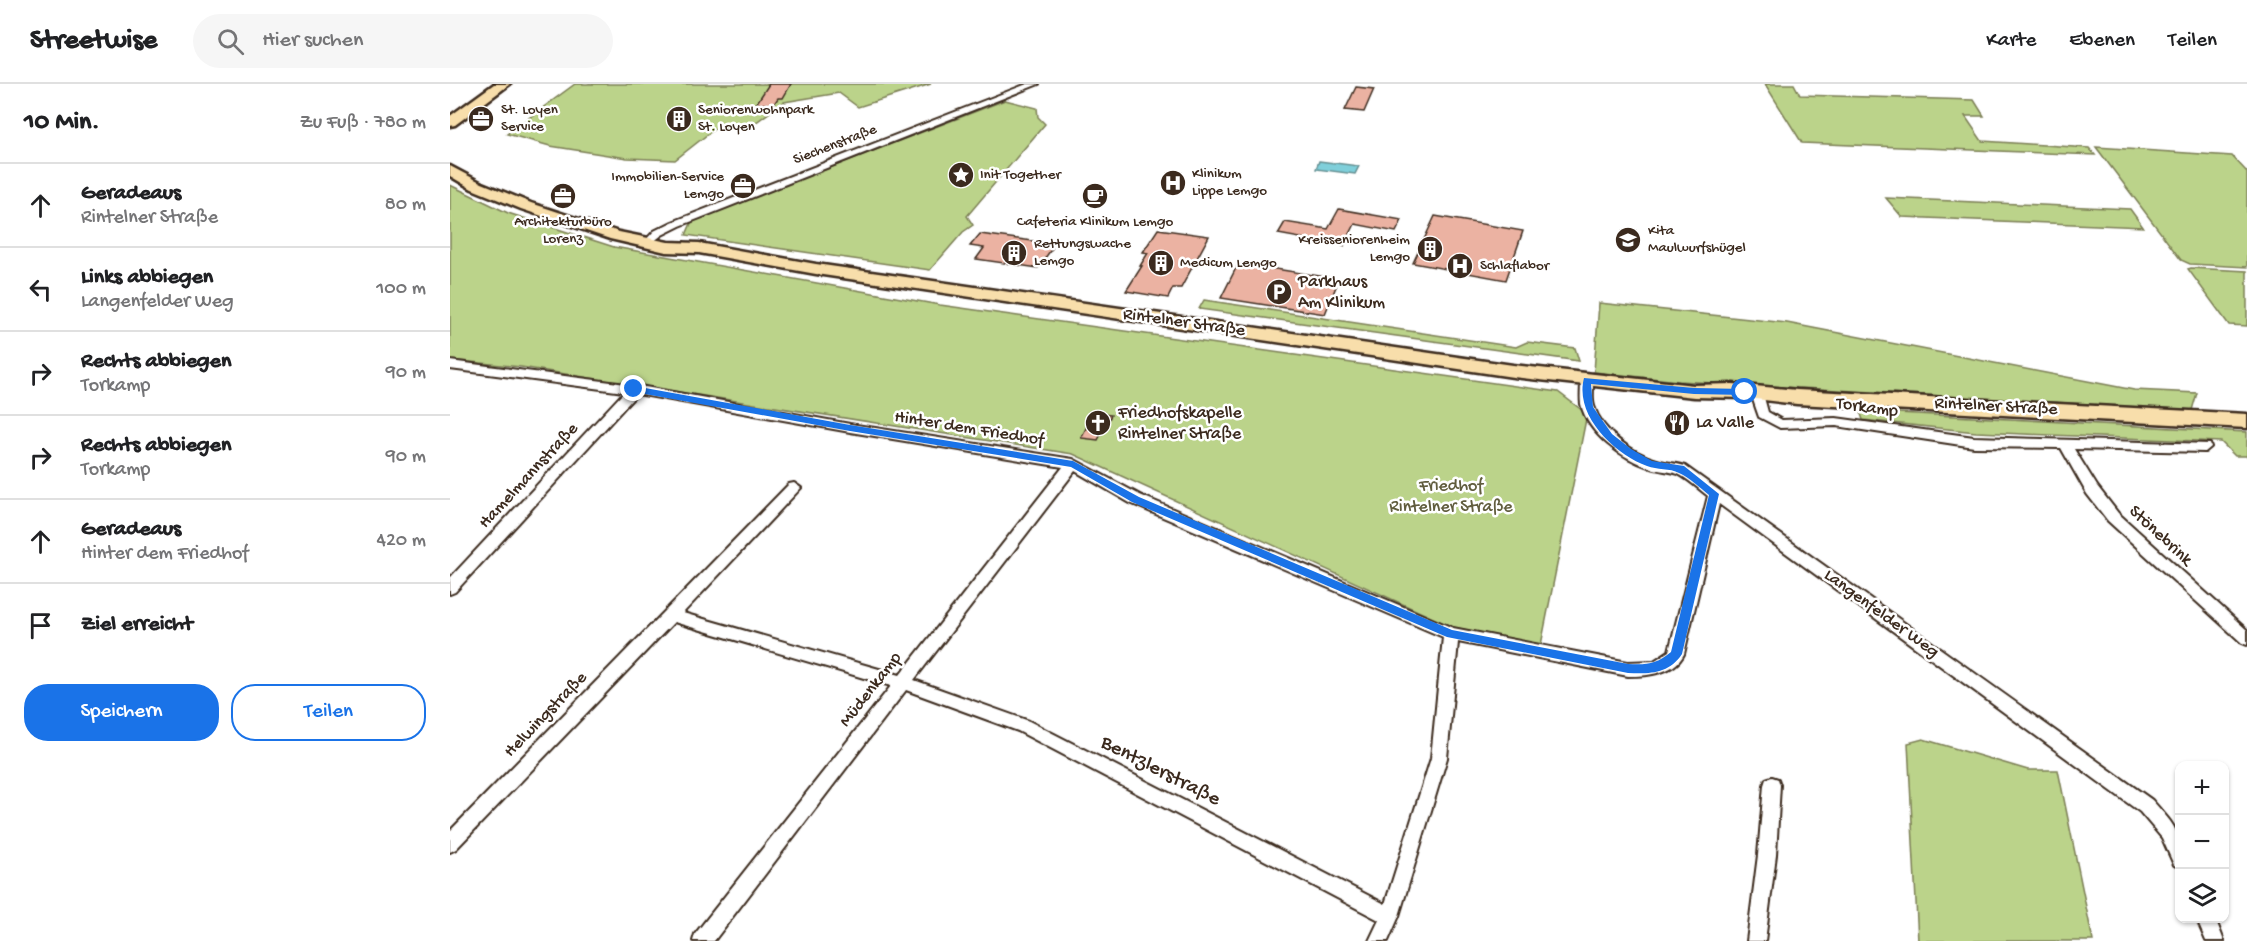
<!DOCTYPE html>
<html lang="de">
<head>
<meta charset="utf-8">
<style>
	body { margin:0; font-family:"Gochi Hand",sans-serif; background:#f6f6f6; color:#202124 }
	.controls { position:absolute; right:18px; bottom:18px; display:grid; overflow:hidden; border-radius:12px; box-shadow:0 2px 4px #0004 }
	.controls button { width:54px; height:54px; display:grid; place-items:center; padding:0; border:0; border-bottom:2px solid #e0e0e0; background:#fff; color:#202124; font:30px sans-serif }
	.stop { position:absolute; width:18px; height:18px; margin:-14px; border:4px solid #1a73e8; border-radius:50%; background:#fff }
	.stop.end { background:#1a73e8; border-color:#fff; box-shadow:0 2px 6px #0008 }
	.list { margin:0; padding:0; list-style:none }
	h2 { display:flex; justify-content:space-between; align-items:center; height:78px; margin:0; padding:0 24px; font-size:26px }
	h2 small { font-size:20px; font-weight:400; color:#757577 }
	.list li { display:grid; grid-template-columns:39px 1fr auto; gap:18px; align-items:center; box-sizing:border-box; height:84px; padding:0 24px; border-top:2px solid #e0e0e0 }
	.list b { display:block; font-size:22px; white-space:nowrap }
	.list p { margin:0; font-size:20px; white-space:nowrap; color:#757577 }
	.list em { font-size:20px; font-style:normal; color:#757577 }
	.actions { display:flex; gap:12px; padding:18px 24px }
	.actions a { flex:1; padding:14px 0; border:2px solid #1a73e8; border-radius:24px; text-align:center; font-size:21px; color:#1a73e8 }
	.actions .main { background:#1a73e8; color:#fff }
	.icon { flex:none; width:33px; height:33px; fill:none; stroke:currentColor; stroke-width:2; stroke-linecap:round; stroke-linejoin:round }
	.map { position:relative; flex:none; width:1797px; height:857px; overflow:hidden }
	header { display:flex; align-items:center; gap:36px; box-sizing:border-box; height:84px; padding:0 30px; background:#fff; border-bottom:2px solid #e0e0e0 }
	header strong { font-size:28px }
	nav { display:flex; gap:33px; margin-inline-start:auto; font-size:21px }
	.search { width:420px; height:54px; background:#f6f6f6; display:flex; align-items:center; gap:15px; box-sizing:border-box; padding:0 21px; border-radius:33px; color:#757577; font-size:22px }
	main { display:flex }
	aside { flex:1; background:#fff }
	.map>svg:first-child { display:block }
	.green { fill:#bbd38a; stroke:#7b7e54; stroke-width:1.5 }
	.water { fill:#7fcfda; stroke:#648d8f; stroke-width:1.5 }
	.building { fill:#ebb2a2; stroke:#3b2a1e; stroke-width:1.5 }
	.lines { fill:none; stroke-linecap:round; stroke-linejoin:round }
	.street-casing { stroke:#3b2a1e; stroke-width:4 }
	.primary-casing { stroke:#3b2a1e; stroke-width:5 }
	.street { fill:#fff; fill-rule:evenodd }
	.primary { fill:#f8deab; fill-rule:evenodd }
	.route { fill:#1a73e8 }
	.labels { text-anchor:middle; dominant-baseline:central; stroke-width:5; stroke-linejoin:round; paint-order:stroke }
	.far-poi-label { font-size:15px; fill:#3b2a1e; stroke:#fff; text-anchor:start }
	.far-street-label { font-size:15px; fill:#3b2a1e; stroke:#fff }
	.poi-label { font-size:18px; fill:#3b2a1e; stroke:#fff; text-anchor:start }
	.street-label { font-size:18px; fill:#3b2a1e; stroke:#fff }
	.park-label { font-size:18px; fill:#615d3e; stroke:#fff }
	.near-street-label { font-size:21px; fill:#3b2a1e; stroke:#fff }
</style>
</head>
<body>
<header>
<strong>Streetwise</strong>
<div class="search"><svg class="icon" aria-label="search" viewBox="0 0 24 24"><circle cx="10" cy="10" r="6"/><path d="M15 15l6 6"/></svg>Hier suchen</div>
<nav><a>Karte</a><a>Ebenen</a><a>Teilen</a></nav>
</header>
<main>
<aside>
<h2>10 Min.<small>Zu Fuß · 780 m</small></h2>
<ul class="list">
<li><svg class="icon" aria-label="ahead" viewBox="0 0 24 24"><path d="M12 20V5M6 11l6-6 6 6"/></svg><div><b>Geradeaus</b><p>Rintelner Straße</p></div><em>80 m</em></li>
<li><svg class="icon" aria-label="left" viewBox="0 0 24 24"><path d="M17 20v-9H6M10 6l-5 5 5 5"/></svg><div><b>Links abbiegen</b><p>Langenfelder Weg</p></div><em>100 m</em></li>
<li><svg class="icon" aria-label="right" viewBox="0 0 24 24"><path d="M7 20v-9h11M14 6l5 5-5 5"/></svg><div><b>Rechts abbiegen</b><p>Torkamp</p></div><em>90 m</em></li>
<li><svg class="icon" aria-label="right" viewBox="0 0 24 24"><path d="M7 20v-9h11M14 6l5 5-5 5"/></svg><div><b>Rechts abbiegen</b><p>Torkamp</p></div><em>90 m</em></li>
<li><svg class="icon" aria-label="ahead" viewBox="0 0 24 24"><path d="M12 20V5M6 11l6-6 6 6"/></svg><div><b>Geradeaus</b><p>Hinter dem Friedhof</p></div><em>420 m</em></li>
<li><svg class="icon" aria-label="arrive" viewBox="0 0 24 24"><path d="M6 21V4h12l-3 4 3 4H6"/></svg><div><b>Ziel erreicht</b></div></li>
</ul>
<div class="actions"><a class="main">Speichern</a><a>Teilen</a></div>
</aside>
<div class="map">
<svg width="1797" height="857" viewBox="0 0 1797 857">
	<rect width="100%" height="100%" fill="#fff"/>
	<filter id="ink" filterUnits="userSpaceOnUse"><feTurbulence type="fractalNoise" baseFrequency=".0167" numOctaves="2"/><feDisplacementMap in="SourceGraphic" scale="12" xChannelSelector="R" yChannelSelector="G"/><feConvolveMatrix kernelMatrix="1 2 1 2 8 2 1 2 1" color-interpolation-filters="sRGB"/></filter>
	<g filter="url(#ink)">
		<path class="green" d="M125 0H481L408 23 389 9 334 18 294 47 267 43 225 76 177 74 100 62 57 50Z
			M1315 0H1344L1350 11 1524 16 1534 32H1515L1532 57 1639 64 1645 71 1352 59Z
			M555 16 587 24 588 33 595 40 517 132 523 141 513 148 480 186 236 151 242 137Z
			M1646 63 1782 72 1797 88V183L1740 180 1731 176Z
			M0 101 58 129 164 163 490 221 1108 308 1137 330 1091 561 1003 543 623 370 71 283 0 276Z
			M1436 114 1680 125 1693 143 1452 133Z
			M1741 184 1797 187V242L1779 241 1738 185Z
			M754 216 1066 263 1077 258 1125 264 1129 277 749 225Z
			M1149 219 1337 239 1684 306 1747 309 1742 326 1229 297 1144 288Z
			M1410 327 1797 348V372H1785L1771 358 1526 348 1413 336Z
			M1473 655 1578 686H1608L1643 857H1468L1458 659Z"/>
		<path class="water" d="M869 77 909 82 905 90 866 85Z"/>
		<path class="building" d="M319 0H341L333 14H328L324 20H306Z
			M906 3 924 5 914 28 895 26Z
			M889 125 952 136 946 148 905 140 894 162 828 150 835 138 878 145Z
			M985 132 1073 147 1056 196 963 179Z
			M708 145 759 152 731 204H723L718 214 676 207 692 182H690L698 169 693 168Z
			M530 150 605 160 588 184 526 175 534 164 520 162Z
			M788 180 807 182 889 195 875 230 771 214Z
			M644 329 661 331 648 356 631 354Z"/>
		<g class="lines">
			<g class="street-casing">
				<path id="street" d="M577 0H589L230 142 212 151 199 161 194 158 204 147 222 138Z
					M0 277 184 301 400 340 623 375 690 411 1003 544 1178 578 1204 577 1219 567 1258 412C1249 405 1238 395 1228 390 1220 387 1209 387 1201 384 1173 375 1138 351 1131 320 1130 313 1131 305 1131 297L1133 294H1141C1145 303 1141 313 1144 322 1152 348 1182 369 1207 376 1216 379 1225 379 1235 382L1702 716C1727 745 1730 744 1730 784L1724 781 1712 754 1690 728 1269 420 1234 570C1224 590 1197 592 1178 592L1008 558 997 674 949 832 938 857H919L929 836 568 647 456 606 264 857H243L245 850 441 602 224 538 6 765 0 768V747L339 400 344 399 351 404 233 529 450 591 613 383 400 348 187 310 5 508 0 510V494L174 308 0 285ZM625 387 680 419 993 553 981 674 935 820 579 637 464 596Z
					M1307 306 1313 310 1318 328 1332 336 1386 334 1524 353 1760 360 1761 363 1755 368 1624 365 1647 402 1668 429 1797 546V561L1792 559 1658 437 1637 410 1611 364 1524 363 1386 342 1330 344 1309 333 1301 310Z
					M1322 693 1328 695 1330 701 1326 771 1315 857H1297L1308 771 1314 701 1316 695Z
					M1746 834H1765L1774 857H1756Z"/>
			</g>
			<g class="primary-casing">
				<path id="primary" d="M44 0H60L5 41 0 42V32Z
					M0 82 32 99 81 119 169 148 218 158 249 159 366 180 1063 281 1244 301 1283 300 1347 306 1797 330V344L1347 320 1297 314 1244 313 1063 293 366 190 249 169 216 168 160 155 71 125 22 105 0 92Z"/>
			</g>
			<use href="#street" class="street"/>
			<use href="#primary" class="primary"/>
		</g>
	</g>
	<path class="route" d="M1134 294 1244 304 1295 305 1299 308 1295 311 1244 310 1141 300 1143 323 1162 350 1181 365 1202 377 1234 382 1269 410 1232 570C1219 590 1199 590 1178 589L997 553 682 418 621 383 400 347 184 308 180 305 184 302 400 341 623 377 689 413 1002 546 1178 580C1197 581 1207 580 1221 568L1259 411C1250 404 1240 394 1229 389 1220 384 1207 386 1197 382 1165 370 1124 332 1134 294Z"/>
	<defs>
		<g id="office-disc" transform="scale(1.35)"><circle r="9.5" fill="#3b2a1e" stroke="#fff"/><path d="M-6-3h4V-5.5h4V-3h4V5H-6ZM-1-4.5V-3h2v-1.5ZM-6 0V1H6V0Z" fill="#fff"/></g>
		<g id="building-disc" transform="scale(1.35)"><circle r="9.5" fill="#3b2a1e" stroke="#fff"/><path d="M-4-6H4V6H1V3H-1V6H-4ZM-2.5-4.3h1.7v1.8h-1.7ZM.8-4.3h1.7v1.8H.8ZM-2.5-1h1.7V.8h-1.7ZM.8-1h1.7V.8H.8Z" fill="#fff"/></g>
		<g id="sight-disc" transform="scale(1.35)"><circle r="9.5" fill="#3b2a1e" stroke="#fff"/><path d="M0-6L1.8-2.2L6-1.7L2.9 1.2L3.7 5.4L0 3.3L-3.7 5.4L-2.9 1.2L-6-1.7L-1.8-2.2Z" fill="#fff"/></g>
		<g id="hospital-disc" transform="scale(1.35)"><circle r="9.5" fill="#3b2a1e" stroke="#fff"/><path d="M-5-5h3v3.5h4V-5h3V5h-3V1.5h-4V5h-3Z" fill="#fff"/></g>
		<g id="cafe-disc" transform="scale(1.35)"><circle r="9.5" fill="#3b2a1e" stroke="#fff"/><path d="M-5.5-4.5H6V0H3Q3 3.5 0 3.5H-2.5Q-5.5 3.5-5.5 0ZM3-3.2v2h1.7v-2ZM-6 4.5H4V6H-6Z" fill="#fff"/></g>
		<g id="school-disc" transform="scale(1.35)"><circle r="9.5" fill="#3b2a1e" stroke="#fff"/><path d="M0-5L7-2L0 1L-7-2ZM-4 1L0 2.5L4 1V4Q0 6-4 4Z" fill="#fff"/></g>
		<g id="parking-disc" transform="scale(1.35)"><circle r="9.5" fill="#3b2a1e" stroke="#fff"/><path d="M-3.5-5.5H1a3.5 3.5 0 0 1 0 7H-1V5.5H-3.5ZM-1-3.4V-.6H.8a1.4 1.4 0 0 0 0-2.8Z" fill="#fff"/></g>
		<g id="church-disc" transform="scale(1.35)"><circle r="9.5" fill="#3b2a1e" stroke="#fff"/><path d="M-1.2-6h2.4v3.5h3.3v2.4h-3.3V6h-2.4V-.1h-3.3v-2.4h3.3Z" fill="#fff"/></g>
		<g id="restaurant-disc" transform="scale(1.35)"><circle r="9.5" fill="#3b2a1e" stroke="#fff"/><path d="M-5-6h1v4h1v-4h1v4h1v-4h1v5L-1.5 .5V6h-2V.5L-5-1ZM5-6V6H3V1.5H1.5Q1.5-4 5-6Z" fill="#fff"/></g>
	</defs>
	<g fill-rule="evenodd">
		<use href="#office-disc" x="31" y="35"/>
		<use href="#building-disc" x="229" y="35"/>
		<use href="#sight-disc" x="511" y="91"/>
		<use href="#hospital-disc" x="723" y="99"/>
		<use href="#office-disc" x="293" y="102"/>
		<use href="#office-disc" x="113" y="112"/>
		<use href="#cafe-disc" x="645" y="112"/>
		<use href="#school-disc" x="1178" y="156"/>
		<use href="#building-disc" x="980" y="165"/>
		<use href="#building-disc" x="564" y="169"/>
		<use href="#building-disc" x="711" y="179"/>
		<use href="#hospital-disc" x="1010" y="182"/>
		<use href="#parking-disc" x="829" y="208"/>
		<use href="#church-disc" x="648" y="339"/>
		<use href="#restaurant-disc" x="1227" y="339"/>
	</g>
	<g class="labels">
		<g class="far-poi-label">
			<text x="51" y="26">St. Loyen<tspan x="51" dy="17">Service</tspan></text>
			<text x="248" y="26">Seniorenwohnpark<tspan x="248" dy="17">St. Loyen</tspan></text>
			<text x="742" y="90">Klinikum<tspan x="742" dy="17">Lippe Lemgo</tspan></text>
			<text x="530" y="91">Init Together</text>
			<text x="274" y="93" text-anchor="end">Immobilien-Service<tspan x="274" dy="17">Lemgo</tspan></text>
			<text x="113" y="138" text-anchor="middle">Architekturbüro<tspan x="113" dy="17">Lorenz</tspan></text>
			<text x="645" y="138" text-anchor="middle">Cafeteria Klinikum Lemgo</text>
			<text x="1198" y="147">Kita<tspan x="1198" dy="17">Maulwurfshügel</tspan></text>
			<text x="960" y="156" text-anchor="end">Kreisseniorenheim<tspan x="960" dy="17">Lemgo</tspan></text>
			<text x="584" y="160">Rettungswache<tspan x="584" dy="17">Lemgo</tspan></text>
			<text x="730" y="179">Medicum Lemgo</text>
			<text x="1030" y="182">Schlaflabor</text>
		</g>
		<g class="far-street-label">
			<text transform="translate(385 61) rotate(-21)">Siechenstraße</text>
		</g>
		<g class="poi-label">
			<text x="848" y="198">Parkhaus<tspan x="848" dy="21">Am Klinikum</tspan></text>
			<text x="668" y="329">Friedhofskapelle<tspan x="668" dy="21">Rintelner Straße</tspan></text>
			<text x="1246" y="339">La Valle</text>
		</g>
		<g class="street-label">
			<text transform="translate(734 239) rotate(8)">Rintelner Straße</text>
			<text transform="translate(1546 323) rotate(3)">Rintelner Straße</text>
			<text transform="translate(1417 324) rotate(8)">Torkamp</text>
			<text transform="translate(519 345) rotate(9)">Hinter dem Friedhof</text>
			<text transform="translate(79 392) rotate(-47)">Hamelmannstraße</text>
			<text transform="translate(1710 452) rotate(43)">Stönebrink</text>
			<text transform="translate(1431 530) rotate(36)">Langenfelder Weg</text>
			<text transform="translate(421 606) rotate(-52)">Müdenkamp</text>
			<text transform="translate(96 631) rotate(-46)">Helwingstraße</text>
		</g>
		<g class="park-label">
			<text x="1001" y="402">Friedhof<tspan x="1001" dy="21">Rintelner Straße</tspan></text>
		</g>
		<g class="near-street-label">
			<text transform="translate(710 688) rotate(27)">Bentzlerstraße</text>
		</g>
	</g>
</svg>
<div class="controls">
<button>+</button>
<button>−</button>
<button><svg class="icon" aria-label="layers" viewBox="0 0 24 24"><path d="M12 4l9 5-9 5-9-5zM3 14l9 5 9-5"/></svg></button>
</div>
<div class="stop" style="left:1295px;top:308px"></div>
<div class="stop end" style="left:184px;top:305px"></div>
</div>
</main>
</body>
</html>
